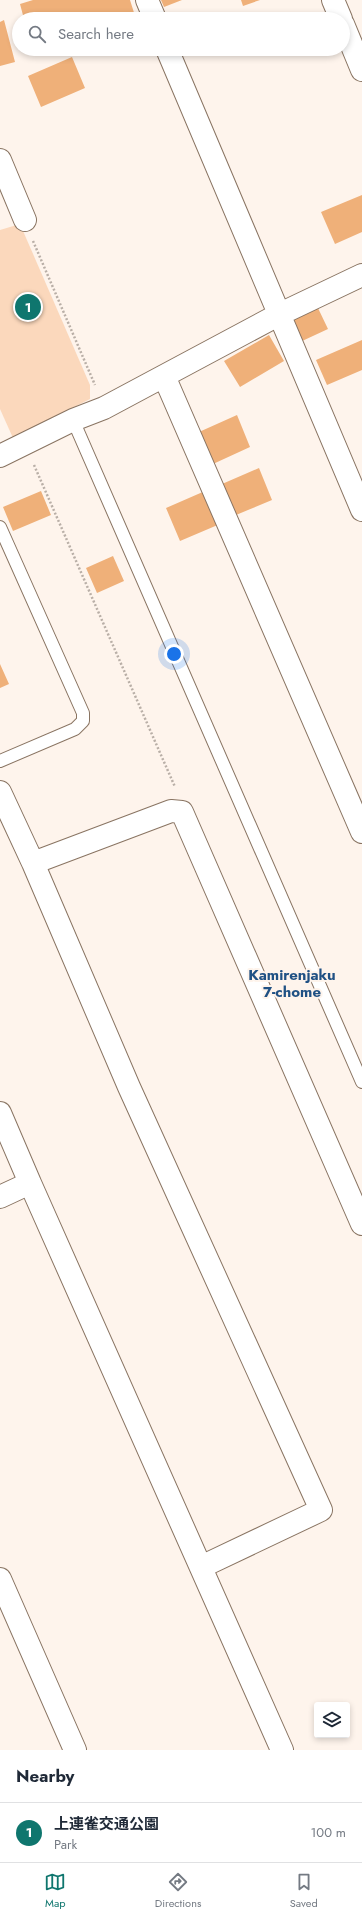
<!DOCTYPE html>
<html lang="en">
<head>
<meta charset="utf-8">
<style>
	body { margin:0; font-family:Jost,"Noto Sans JP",sans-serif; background:#f2f2f3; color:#1f2937 }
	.controls { position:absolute; right:12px; bottom:12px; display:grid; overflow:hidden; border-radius:4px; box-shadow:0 2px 6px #0003 }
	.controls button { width:36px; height:36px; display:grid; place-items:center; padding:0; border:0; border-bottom:1px solid #e0e1e3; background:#fff; color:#1f2937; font:20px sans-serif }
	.you { position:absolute; left:174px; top:654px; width:14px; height:14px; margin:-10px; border:3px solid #fff; border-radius:50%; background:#1a73e8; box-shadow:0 0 0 6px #1a73e833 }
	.badge { display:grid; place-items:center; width:26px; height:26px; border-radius:50%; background:#0f766e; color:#fff; font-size:13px; font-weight:700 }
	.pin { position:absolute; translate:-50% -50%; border:2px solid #fff; box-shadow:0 1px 4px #0006 }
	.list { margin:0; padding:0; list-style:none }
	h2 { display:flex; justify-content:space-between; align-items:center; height:52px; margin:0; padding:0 16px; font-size:17px }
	h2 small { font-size:13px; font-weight:400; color:#747a83 }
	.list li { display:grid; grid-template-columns:26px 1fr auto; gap:12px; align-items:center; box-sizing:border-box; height:60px; padding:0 16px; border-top:1px solid #e0e1e3 }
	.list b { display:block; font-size:15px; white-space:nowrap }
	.list p { margin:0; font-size:13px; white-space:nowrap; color:#747a83 }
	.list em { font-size:13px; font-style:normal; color:#747a83 }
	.icon { flex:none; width:22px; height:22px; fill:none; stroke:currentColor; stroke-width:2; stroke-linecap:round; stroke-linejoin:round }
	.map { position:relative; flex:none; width:362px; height:1750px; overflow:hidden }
	.search { position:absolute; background:#fff; box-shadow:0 2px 6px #0003; left:12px; right:12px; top:12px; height:44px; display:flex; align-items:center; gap:10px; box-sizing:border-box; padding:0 14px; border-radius:22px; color:#747a83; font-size:15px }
	.sheet { height:112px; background:#fff }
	nav { display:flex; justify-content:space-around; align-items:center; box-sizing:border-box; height:56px; border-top:1px solid #e0e1e3; background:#fff; font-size:11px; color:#747a83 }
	nav a { display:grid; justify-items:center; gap:2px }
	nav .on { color:#0f766e }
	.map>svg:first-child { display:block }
	.green { fill:#fbd8bc }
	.building { fill:#efb079 }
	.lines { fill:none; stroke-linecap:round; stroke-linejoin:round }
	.service-casing { stroke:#897462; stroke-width:14 }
	.minor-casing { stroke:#897462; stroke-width:24 }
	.path { stroke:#b9afa7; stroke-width:2.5; stroke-dasharray:2 2; stroke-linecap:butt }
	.service { stroke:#fff; stroke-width:12 }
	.minor { stroke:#fff; stroke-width:22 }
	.labels { text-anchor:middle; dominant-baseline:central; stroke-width:4; stroke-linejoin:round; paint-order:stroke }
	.neighbourhood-label { font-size:15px; font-weight:bold; fill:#205184; stroke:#fef4ec }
</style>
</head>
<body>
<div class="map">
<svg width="362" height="1750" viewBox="0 0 362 1750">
	<rect width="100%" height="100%" fill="#fef4ec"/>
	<path class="green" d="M20 224 90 385V399L13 438 0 409V230Z"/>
	<path class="building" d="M33 0H130L136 19H24L20 4Z
		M161 0H182L164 7Z
		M241 0H260L243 6Z
		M4 20 15 62 0 66V22Z
		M33 49H47L34 53Z
		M72 57 85 88 41 107 28 76Z
		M362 195V232L335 244 321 212Z
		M317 306 328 329 300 342 289 320Z
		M269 335 284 361 240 387 224 361Z
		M362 340V370L327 385 316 360Z
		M237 415 250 447 213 464 199 432Z
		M259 468 272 500 236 515 222 484Z
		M41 491 51 515 13 531 3 507Z
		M205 491 220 524 180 541 166 508Z
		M113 556 124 581 97 593 86 568Z
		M0 664 9 684 0 688Z"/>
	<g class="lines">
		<g class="service-casing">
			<path id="service" d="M73 420 362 1082
				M0 527 83 713V721L75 729 0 761"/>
		</g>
		<g class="minor-casing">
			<path id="minor" d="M147 0 155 19
				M333 0 341 19
				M343 24 362 70
				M167 49 362 510
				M0 160 25 220
				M164 376 362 832
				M0 456 73 420 104 408 278 315 362 275
				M0 792 33 863 129 1087 321 1510 201 1567
				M33 863 171 811 182 812 362 1224
				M0 1113 30 1183
				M0 1197 30 1183 282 1750
				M0 1579 75 1750"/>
		</g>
		<path class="path" d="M33 241 95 385
			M34 465 175 787"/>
		<use href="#service" class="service"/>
		<use href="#minor" class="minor"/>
	</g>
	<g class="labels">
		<g class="neighbourhood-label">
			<text x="292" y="975">Kamirenjaku<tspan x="292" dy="17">7-chome</tspan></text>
		</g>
	</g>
</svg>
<div class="controls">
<button><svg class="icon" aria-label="layers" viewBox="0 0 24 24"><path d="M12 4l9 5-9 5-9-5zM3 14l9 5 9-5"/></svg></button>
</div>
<div class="you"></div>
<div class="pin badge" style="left:28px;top:307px">1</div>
<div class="search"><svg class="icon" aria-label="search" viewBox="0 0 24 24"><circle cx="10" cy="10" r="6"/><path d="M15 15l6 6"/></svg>Search here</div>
</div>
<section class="sheet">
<h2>Nearby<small></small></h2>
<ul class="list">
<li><span class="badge">1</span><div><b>上連雀交通公園</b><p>Park</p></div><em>100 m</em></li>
</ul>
</section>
<nav>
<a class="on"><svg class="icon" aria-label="map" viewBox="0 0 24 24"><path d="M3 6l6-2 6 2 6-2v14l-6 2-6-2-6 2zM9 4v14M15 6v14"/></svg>Map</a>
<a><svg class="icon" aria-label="directions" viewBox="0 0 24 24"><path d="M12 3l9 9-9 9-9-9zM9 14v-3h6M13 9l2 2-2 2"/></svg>Directions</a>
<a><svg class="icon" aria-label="saved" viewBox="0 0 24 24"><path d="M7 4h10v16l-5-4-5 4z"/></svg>Saved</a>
</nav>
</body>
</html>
